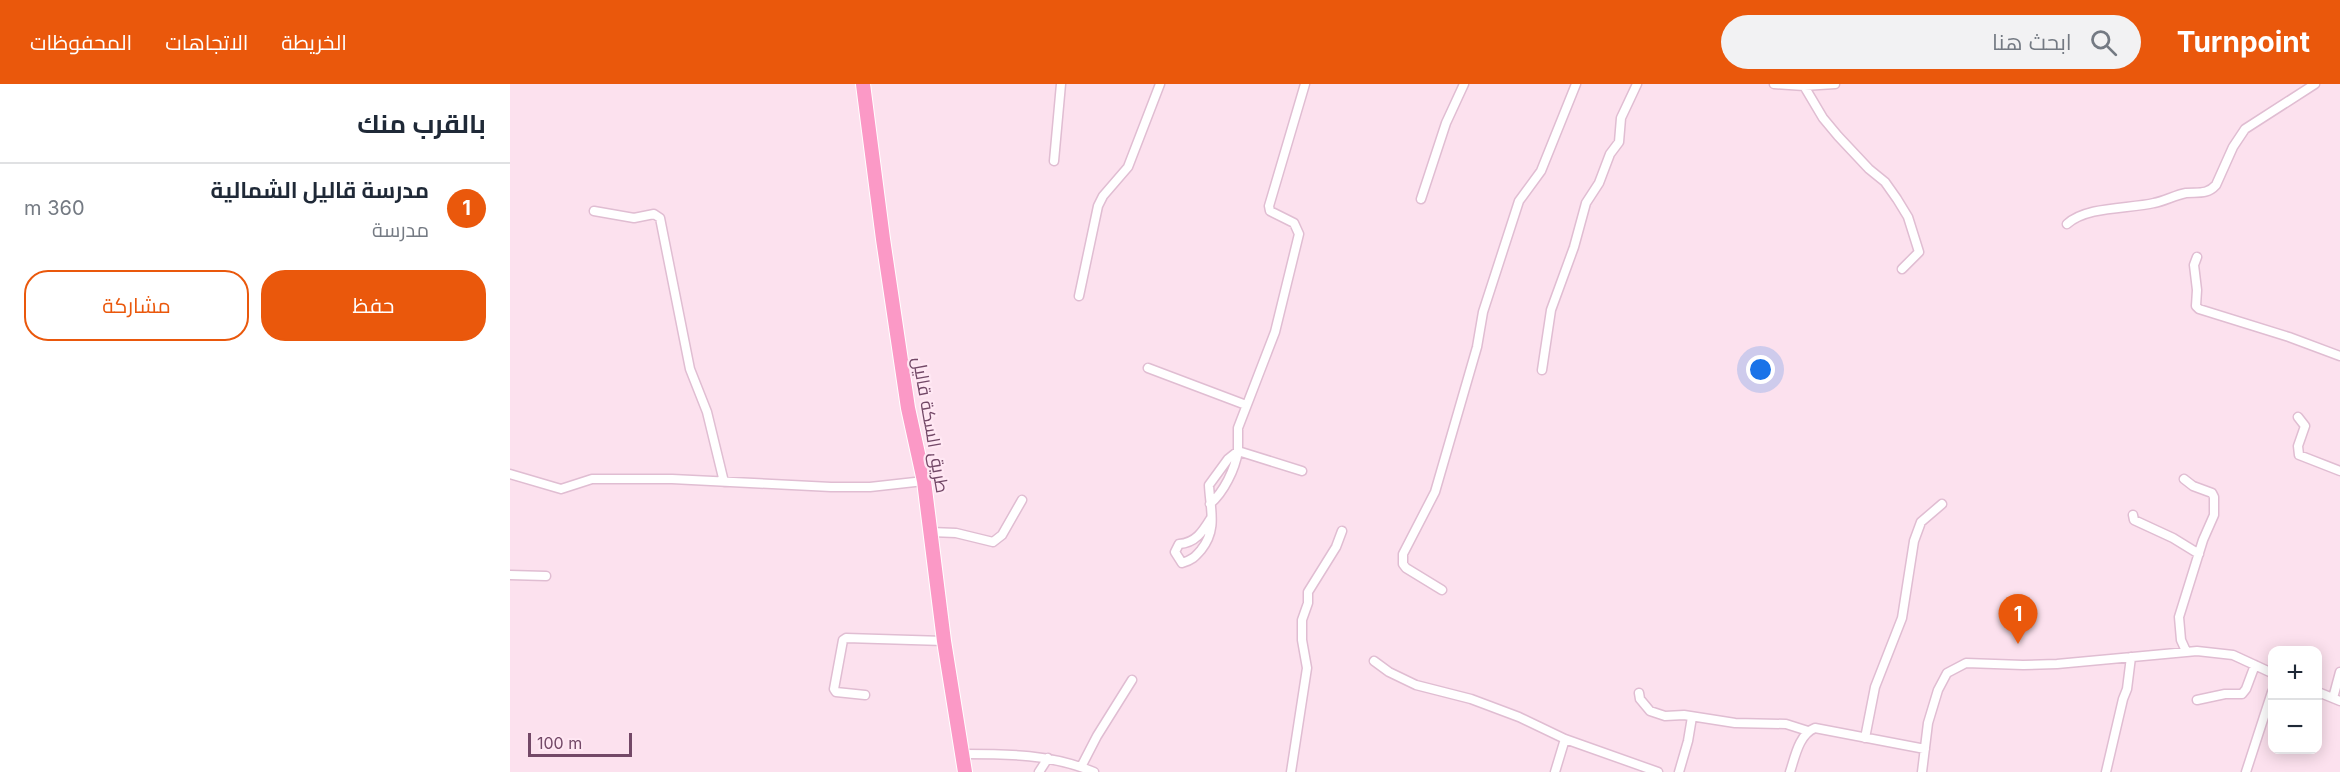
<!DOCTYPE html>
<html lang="ar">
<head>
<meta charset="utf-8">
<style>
	body { margin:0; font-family:Inter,Cairo,sans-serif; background:#f2f2f3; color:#1f2937; direction:rtl }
	.controls { position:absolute; right:18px; bottom:18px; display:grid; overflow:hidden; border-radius:12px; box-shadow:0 3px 15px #0003 }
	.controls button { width:54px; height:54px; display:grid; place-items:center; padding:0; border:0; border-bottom:2px solid #e0e1e3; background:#fff; color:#1f2937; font:30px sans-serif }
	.scale { position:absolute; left:18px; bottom:15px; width:104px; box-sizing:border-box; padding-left:6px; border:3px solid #734867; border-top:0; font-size:16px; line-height:21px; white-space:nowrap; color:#734867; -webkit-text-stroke:4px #ffe7f3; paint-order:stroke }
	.you { position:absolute; left:1251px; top:286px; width:21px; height:21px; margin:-15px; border:4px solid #fff; border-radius:50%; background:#1a73e8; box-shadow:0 0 0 9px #1a73e833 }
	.badge { display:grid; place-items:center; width:39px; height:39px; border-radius:50%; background:#ea580c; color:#fff; font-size:20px; font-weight:700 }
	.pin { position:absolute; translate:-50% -50px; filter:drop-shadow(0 2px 3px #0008) }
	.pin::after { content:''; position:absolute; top:32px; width:21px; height:18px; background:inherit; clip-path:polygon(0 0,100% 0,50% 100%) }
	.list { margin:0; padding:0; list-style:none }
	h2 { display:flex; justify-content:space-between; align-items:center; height:78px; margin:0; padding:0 24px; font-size:26px }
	h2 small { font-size:20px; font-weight:400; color:#747a83 }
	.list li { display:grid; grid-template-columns:39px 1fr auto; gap:18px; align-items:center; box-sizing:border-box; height:90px; padding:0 24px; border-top:2px solid #e0e1e3 }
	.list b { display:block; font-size:22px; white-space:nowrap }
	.list p { margin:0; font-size:20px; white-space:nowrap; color:#747a83 }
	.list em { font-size:20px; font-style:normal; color:#747a83 }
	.actions { display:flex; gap:12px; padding:18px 24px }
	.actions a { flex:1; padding:14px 0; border:2px solid #ea580c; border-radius:24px; text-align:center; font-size:21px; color:#ea580c }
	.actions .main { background:#ea580c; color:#fff }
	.icon { flex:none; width:33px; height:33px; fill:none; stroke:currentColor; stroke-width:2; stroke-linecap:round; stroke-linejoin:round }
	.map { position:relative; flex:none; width:1830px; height:688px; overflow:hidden; direction:ltr }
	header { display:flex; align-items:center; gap:36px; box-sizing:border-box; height:84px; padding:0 30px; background:#ea580c; color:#fff }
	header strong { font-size:28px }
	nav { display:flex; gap:33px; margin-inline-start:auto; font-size:21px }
	.search { width:420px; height:54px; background:#f2f2f3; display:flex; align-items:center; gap:15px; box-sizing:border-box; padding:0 21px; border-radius:33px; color:#747a83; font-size:22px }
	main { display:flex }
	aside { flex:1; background:#fff }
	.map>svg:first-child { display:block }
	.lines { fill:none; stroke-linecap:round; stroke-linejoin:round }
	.minor-casing { stroke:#e0bdd2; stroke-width:11 }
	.primary-casing { stroke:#fff; stroke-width:16 }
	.minor { stroke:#fff; stroke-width:8 }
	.primary { stroke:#fb99c6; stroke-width:14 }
	.labels { text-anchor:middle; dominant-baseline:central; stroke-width:4.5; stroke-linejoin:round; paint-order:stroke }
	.street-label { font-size:18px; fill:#734867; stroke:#ffe7f3 }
</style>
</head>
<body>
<header>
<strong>Turnpoint</strong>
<div class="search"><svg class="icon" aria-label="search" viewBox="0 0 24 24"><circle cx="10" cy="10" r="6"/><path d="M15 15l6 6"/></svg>ابحث هنا</div>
<nav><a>الخريطة</a><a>الاتجاهات</a><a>المحفوظات</a></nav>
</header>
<main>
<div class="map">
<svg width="1830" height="688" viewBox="0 0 1830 688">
	<rect width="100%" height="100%" fill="#fce1ee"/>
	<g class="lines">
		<g class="minor-casing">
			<path id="minor" d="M1264 0 1294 2 1325 0
				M1294 2 1313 34 1328 52 1359 85 1375 98 1387 115 1398 133 1409 168 1392 185
				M544 77 551 0
				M911 115 936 39 954 0
				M84 127 124 134 144 130 150 134 180 285 197 328 214 398
				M1557 140C1577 122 1619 125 1644 119 1655 117 1665 111 1676 109 1688 108 1697 111 1706 101L1723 63 1735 45 1805 0
				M1687 173 1684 181 1687 206 1686 222 1689 225 1779 253 1830 272
				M569 212 588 122 593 112 618 83 650 0
				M638 284 736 321
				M1032 286 1041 226 1064 163 1076 119 1089 99 1100 70 1109 58 1111 34 1127 0
				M1788 333 1795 342 1788 362 1789 371 1830 387
				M0 390 51 405 82 395H162L321 403H360L414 397
				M1674 395 1683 402 1702 409 1704 413V431L1693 456 1669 533 1671 556 1676 567
				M700 420C714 408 725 385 728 367L792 387
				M1623 431 1624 436 1663 454 1689 470
				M701 434C693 447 686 459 669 460L665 468 672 479C682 476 685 473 691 466 708 445 700 425 699 401L718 375 728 367V344L765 248 789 150 784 139 760 127 759 122 795 0
				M421 448 446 449 483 458 492 451 512 416
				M0 491 36 492
				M932 506 896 484 893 480V470L925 408 967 263 973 228 1009 117 1031 87 1066 0
				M864 577 879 588 906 601 961 615 1009 633 1055 655 1148 688
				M1808 608 1830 617
				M1129 609 1130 615 1140 627 1155 632 1174 631 1225 639 1276 640 1298 647
				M355 611 326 608 324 605 333 556 336 554 434 557
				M1823 614 1830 588
				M1687 616 1715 610H1732L1736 605 1745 581
				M1355 654 1365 603 1392 534 1404 457 1411 438 1432 420
				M453 670C498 670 541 670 584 688
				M571 683 587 652 622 596
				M529 688 538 674
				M781 688 797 584 792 556V536L798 519V508L826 463 832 447
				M1045 688 1055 655
				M1169 688 1178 657 1182 633
				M1280 688C1285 673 1289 650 1305 644L1415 665
				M1412 688 1418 639 1428 606 1437 589 1456 579 1513 581 1547 580 1687 567 1723 571 1762 589
				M1596 688 1613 615 1617 605 1621 573
				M1736 688 1762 608"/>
		</g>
		<g class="primary-casing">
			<path id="primary" d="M353 0 373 155 398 324 414 397 434 557 455 688"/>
		</g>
		<use href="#minor" class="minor"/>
		<use href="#primary" class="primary"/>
	</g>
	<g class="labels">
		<g class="street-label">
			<text transform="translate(421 341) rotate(80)">طريق السكة قاليل</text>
		</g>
	</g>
</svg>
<div class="controls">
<button>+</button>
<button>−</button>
</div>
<div class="scale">100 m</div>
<div class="you"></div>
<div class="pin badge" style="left:1508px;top:560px">1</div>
</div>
<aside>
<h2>بالقرب منك<small></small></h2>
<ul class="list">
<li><span class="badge">1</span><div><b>مدرسة قاليل الشمالية</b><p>مدرسة</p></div><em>360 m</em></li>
</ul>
<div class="actions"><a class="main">حفظ</a><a>مشاركة</a></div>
</aside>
</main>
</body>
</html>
